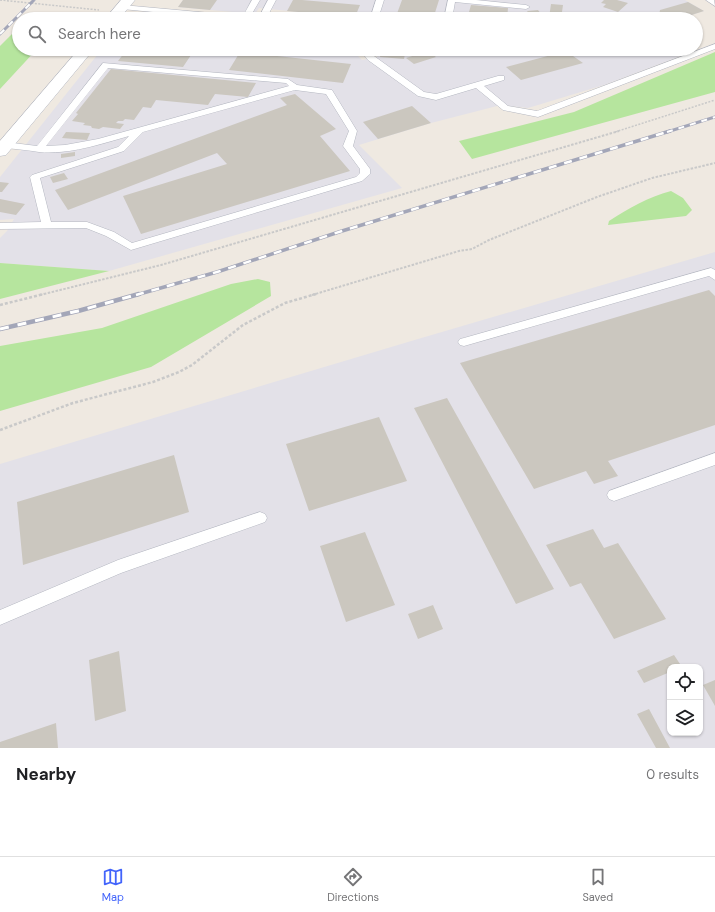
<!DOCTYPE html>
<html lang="en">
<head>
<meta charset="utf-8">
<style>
	body { margin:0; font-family:"DM Sans",sans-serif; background:#f2f2f2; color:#202124 }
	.controls { position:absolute; right:12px; bottom:12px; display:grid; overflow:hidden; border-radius:8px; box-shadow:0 1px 3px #0004 }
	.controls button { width:36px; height:36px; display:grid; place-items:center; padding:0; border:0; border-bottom:1px solid #e0e0e0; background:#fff; color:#202124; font:20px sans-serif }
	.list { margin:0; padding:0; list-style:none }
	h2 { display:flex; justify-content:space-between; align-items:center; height:52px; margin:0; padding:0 16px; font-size:17px }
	h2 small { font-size:13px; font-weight:400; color:#757577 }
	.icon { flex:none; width:22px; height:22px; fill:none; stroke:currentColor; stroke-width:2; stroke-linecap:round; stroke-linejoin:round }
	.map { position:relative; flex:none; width:715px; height:748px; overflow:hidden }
	.search { position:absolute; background:#fff; box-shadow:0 1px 3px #0004; left:12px; right:12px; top:12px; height:44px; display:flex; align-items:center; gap:10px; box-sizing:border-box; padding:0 14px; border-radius:22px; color:#757577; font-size:15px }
	.sheet { height:108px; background:#fff }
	nav { display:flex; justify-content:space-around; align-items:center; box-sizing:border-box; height:56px; border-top:1px solid #e0e0e0; background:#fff; font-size:11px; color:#757577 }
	nav a { display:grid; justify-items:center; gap:2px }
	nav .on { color:#4264fb }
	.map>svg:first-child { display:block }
	.industrial { fill:#e3e1e8; fill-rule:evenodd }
	.green { fill:#b6e59e }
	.building { fill:#cbc7bf }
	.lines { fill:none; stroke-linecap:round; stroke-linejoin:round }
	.service-casing { stroke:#b4b7c1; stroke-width:1 }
	.secondary-casing { stroke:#b4b7c1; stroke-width:1 }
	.path-far2 { stroke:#c9c9c9; stroke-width:1.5; stroke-dasharray:2 1.5; stroke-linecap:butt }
	.path-far1 { stroke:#c9c9c9; stroke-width:2; stroke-dasharray:2.5 1.5; stroke-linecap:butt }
	.path { stroke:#c9c9c9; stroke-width:2.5; stroke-dasharray:3 2; stroke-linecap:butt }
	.service { fill:#fff; fill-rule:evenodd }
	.secondary { fill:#fff; fill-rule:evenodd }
	.rail-far2-casing { stroke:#a3a6b8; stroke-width:3 }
	.rail-far1-casing { stroke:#a3a6b8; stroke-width:3.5 }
	.rail-casing { stroke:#a3a6b8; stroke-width:4.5 }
	.rail-far2 { stroke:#fff; stroke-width:2; stroke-dasharray:6; stroke-linecap:butt }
	.rail-far1 { stroke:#fff; stroke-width:2.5; stroke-dasharray:8; stroke-linecap:butt }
	.rail { stroke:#fff; stroke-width:3; stroke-dasharray:9; stroke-linecap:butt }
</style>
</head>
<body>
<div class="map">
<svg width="715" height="748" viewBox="0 0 715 748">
	<rect width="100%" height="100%" fill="#efe9e1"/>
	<path class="industrial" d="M183 0H685L704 11 679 19H320L322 14 279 10 259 8 255 14 178 7Z
		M102 49H351L362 60 377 57 379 49H686L683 55 604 85 528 108 501 105 431 123 359 145 402 188 109 271 0 263V238L7 231 14 219 0 220V177Z
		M715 252V748H0V464L418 339ZM670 667H700V733H670Z"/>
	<path class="green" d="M37 13H59L66 16 64 19H27Z
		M19 27V49H37L0 89V46Z
		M715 52V92L472 159 459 141 574 112Z
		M671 191 683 198 692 210 686 216 608 225 609 221C629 208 648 197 671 191Z
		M0 263 109 271 0 299Z
		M258 279 270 282 271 296 151 367 0 411V346L102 328 231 284Z"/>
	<path class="building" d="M183 0H217L210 10 178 7Z
		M293 0H302L360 5 355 17 287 11Z
		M402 0H439L433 19H395Z
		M604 0H617L628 3 618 12 603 7 606 4 601 3Z
		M688 2 704 11 679 19H666L659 15 660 10Z
		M551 4 563 5 561 19 549 18Z
		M471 5 508 8 507 19H467Z
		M538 10 545 19H533L527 11Z
		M154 16 177 18V19H151Z
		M104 49H117L113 55 100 54Z
		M127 49H195L183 67 118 61Z
		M428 49H453L436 55Z
		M527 49H550V50L531 53Z
		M574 49 580 54 573 56 583 63 521 80 506 67Z
		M428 51 436 57 414 64 406 58Z
		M240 52 351 64 343 83 229 70Z
		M381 52 405 54 404 59 380 57Z
		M111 69 256 83 248 97 215 94 208 105 156 100 151 108 143 107 134 120 125 119 123 121H118L116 123 124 124 120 129 103 127 99 129 92 128 91 126 83 125 85 123 72 121 78 114 76 113Z
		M295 94 336 129 320 136 350 171 141 234 123 196 227 164 217 153 68 210 55 190 287 105 280 98Z
		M412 106 431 123 378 139 363 122Z
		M66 132 90 133 87 140 62 138Z
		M75 152V156L61 158V154Z
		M64 173 68 179 53 183 50 177Z
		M0 182 9 183 2 192H0Z
		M0 199 25 204 16 215 0 212Z
		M709 290 715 296V425L608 461 618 476 594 484 586 471 534 489 460 363Z
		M447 398 554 589 516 604 414 408Z
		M379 417 407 481 309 511 286 444Z
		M174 455 189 512 23 565 17 502Z
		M593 529 604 548 618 543 666 619 614 639 581 583 570 587 546 545Z
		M365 532 395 605 346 622 320 546Z
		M433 605 443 629 418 639 408 614Z
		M119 651 126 711 95 721 89 660Z
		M674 655 682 667H670V672L644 683 637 671Z
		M715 680V706L703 685Z
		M649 709 670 748H656L637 714Z
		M56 723 58 748H0V742Z"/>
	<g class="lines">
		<g class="service-casing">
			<path id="service" d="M252 0H260L250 17 253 19H226L122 9 118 7 122 5 243 16Z
				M268 0H276L266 19H258Z
				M376 0H384L378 19H370Z
				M448 0H476L526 5 530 7 526 9 455 2 452 19H444Z
				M706 0H714L715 6Z
				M715 44V49L538 117 503 110 476 88 436 100 418 96 368 60 359 49H367L374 56 424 92 436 94 498 76H504V80L484 86 508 106 537 111Z
				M103 63 288 79 297 85 332 90 357 131 353 146 370 169V174L362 181 131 250 106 236 86 228 0 229V223L41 222 30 177 32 175 118 147 129 136C101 144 68 155 39 152 28 150 16 149 5 148L0 145 5 142 37 146ZM108 68 286 83 289 86 98 139 65 145 46 146ZM295 90 326 94 349 131 343 146 360 169V173L356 177 132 243 114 232 87 222H51L40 178 124 151 143 132Z
				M711 268 715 270V280L709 276 464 346 460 345 458 342 460 339 464 338Z
				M715 453V465L614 501 609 499 607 495 609 491Z
				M260 512 265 514 267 518 265 522 121 573 0 625V610L118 560Z"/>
		</g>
		<g class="secondary-casing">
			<path id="secondary" d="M121 0H135L119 19H105Z
				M79 49H94L6 155 0 156V141Z"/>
		</g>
		<path class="path-far2" d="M0 0 99 10
			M615 132 715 100"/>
		<path class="path-far1" d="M40 295 161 265 619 131
			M312 295 459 251 472 249 489 240 597 197 652 178 715 163"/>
		<path class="path" d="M0 305 44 294
			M0 430 73 403 153 382 179 372 192 365 243 325 285 303 316 294"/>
		<use href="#service" class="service"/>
		<use href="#secondary" class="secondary"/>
		<g class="rail-far2-casing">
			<path id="rail-far2" d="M0 34 34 0
				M667 132 715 117"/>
		</g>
		<g class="rail-far1-casing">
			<path id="rail-far1" d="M136 295 217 272 342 231 670 131"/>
		</g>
		<g class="rail-casing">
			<path id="rail" d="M0 329 78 311 139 294"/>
		</g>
		<use href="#rail-far2" class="rail-far2"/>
		<use href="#rail-far1" class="rail-far1"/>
		<use href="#rail" class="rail"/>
	</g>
</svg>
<div class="controls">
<button><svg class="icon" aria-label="locate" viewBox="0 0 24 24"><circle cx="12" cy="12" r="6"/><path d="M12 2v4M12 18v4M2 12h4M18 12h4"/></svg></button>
<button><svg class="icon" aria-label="layers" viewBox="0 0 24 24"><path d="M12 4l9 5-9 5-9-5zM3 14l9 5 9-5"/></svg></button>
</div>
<div class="search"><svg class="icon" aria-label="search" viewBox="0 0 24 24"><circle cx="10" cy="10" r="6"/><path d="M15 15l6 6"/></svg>Search here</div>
</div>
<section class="sheet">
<h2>Nearby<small>0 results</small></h2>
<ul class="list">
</ul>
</section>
<nav>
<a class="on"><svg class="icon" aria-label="map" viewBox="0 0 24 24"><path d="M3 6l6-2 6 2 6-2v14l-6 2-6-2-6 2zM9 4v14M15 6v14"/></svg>Map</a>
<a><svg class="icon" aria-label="directions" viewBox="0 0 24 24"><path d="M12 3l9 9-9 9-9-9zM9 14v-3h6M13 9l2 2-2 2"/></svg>Directions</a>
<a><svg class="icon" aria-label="saved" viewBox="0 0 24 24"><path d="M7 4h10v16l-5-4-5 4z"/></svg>Saved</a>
</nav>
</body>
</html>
